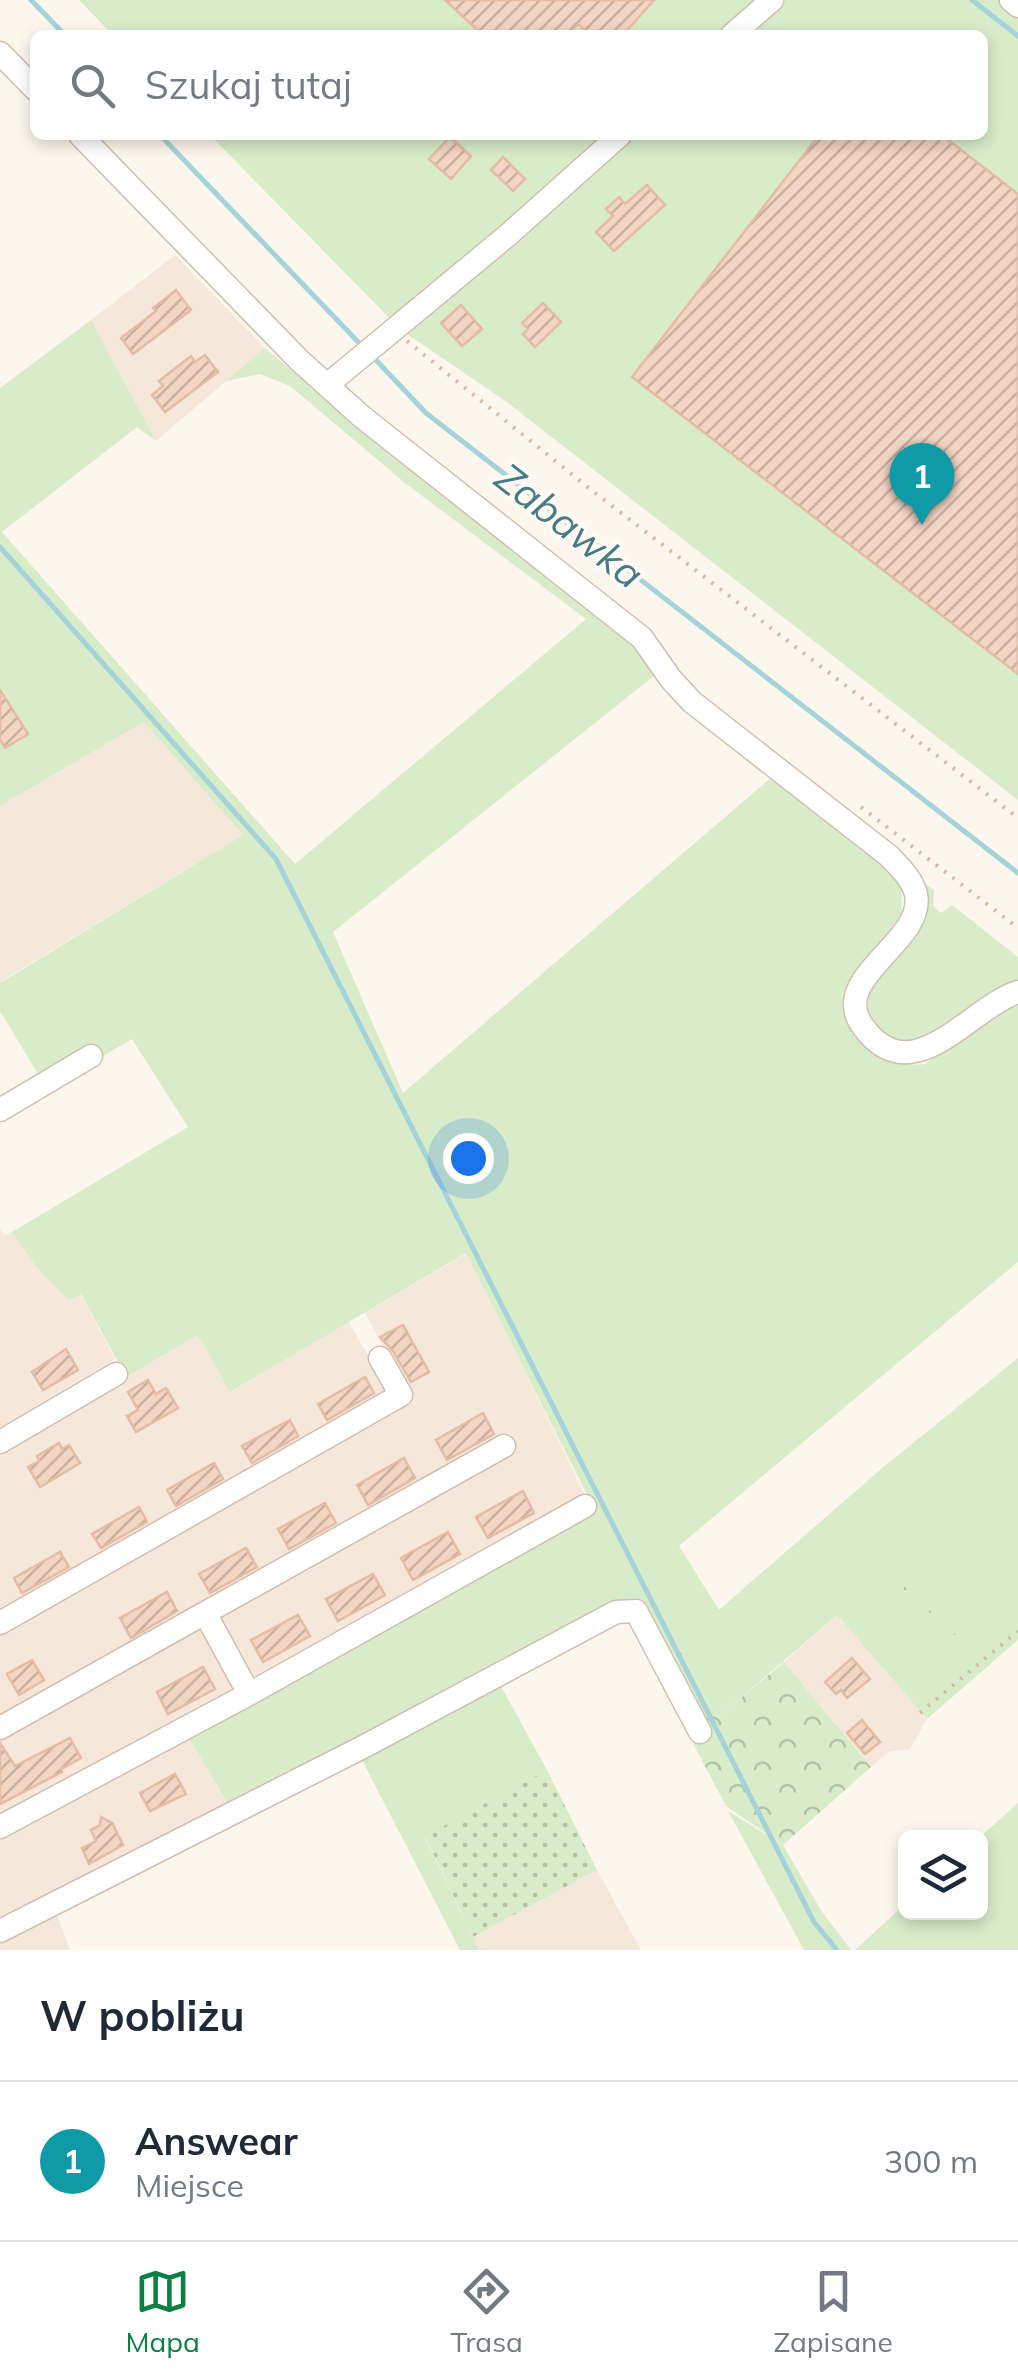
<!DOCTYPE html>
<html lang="pl">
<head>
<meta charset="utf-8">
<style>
	body { margin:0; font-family:Mulish,sans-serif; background:#f2f2f3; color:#1f2937 }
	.controls { position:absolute; right:30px; bottom:30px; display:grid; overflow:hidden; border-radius:15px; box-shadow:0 5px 15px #0003 }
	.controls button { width:90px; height:90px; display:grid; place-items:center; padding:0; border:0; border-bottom:2px solid #e0e1e3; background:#fff; color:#1f2937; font:50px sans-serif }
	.you { position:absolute; left:468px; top:1158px; width:35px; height:35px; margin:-25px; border:8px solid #fff; border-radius:50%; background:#1a73e8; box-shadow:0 0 0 15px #1a73e833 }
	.badge { display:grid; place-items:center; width:65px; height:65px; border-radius:50%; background:#0b8043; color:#fff; font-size:32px; font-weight:700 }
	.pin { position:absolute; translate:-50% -82px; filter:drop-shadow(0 2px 5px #0008) }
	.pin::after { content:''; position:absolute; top:52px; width:35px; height:30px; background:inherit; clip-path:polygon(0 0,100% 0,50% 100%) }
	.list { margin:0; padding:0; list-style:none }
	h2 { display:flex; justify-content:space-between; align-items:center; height:130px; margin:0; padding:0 40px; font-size:42px }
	h2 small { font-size:32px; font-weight:400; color:#747a83 }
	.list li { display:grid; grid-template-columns:65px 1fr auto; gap:30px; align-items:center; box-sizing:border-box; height:160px; padding:0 40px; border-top:2px solid #e0e1e3 }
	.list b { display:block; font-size:38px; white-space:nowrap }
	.list p { margin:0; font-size:32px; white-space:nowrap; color:#747a83 }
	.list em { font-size:32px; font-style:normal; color:#747a83 }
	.icon { flex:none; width:55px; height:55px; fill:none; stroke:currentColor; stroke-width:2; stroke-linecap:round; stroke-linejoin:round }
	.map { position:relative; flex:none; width:1018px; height:1950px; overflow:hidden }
	.search { position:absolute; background:#fff; box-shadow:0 5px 15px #0003; left:30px; right:30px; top:30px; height:110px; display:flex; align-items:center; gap:25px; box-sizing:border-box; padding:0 35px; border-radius:15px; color:#747a83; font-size:38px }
	.sheet { height:290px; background:#fff }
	nav { display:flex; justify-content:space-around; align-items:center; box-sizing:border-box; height:140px; border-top:2px solid #e0e1e3; background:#fff; font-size:28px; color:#747a83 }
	nav a { display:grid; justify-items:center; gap:5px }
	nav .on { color:#0b8043 }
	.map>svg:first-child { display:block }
	.residential { fill:#f5e8da }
	.grass { fill:#d8ecc9; fill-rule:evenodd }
	.forest { fill:url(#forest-crowns) }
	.garden { fill:url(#garden-dots) }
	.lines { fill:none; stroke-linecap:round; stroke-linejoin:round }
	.stream { stroke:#a5d3da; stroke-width:5 }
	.building { fill:url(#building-hatch); stroke:#e6bba3; stroke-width:2.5 }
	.minor-casing { stroke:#d1beb0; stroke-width:25 }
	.path { stroke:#d9b8a5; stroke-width:4; stroke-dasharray:2.5 8; stroke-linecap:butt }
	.minor { stroke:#fff; stroke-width:22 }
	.labels { text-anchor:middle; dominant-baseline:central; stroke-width:8; stroke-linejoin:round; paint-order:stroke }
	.water-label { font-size:40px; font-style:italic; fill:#437c86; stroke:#fffaf3 }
</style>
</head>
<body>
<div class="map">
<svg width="1018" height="1950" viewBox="0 0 1018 1950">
	<defs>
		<pattern id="forest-crowns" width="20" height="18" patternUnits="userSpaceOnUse" patternTransform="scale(2.5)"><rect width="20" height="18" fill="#d8ecc9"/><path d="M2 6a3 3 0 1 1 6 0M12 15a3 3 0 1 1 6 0" fill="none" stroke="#b4c2a5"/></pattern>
		<pattern id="garden-dots" width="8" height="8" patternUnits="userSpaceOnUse" patternTransform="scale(2.5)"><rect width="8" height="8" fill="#d8ecc9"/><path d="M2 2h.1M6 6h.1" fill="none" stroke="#b4c2a5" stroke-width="1.8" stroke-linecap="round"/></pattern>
		<pattern id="building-hatch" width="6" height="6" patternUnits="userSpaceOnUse" patternTransform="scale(2.5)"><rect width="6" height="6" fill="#f3d5c3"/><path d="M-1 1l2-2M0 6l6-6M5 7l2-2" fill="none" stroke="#cab0a1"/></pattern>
	</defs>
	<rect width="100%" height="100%" fill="#fdf6ec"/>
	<path class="residential" d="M175 255 265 348 156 441 91 320Z
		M144 722 243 835 0 982V806Z
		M0 1229 4 1236 12 1232 37 1268 80 1293 115 1359 0 1427Z
		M467 1253 586 1497 251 1683 217 1621 220 1611 517 1446 509 1432 0 1719V1634L412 1402 365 1313Z
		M348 1321 392 1396 0 1617V1450L198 1335 231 1392Z
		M837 1615 927 1719 910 1749 888 1752 871 1767 784 1662Z
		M194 1626 202 1629 232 1680 229 1693 0 1819V1738Z
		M189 1739 230 1808 0 1924V1838Z
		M597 1870 641 1950H479L473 1937Z
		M56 1911 70 1950H0V1939Z"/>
	<path class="grass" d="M79 0H1018V800L504 400 401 330 210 135H983V35H113Z
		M91 320 156 441 137 427 2 532 295 864 586 619 405 483 290 386 260 374 226 381 265 348 417 475 631 641 655 675 333 932 403 1093 773 776 882 861 901 883 902 915 845 1005C848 1013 849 1023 852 1030 866 1055 899 1068 925 1064L1011 1004H1018V1262L679 1546 719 1610 881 1469 1018 1358V1640L927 1719 837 1615 717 1718 677 1645 704 1727 696 1749 634 1628 622 1619 498 1681 547 1770 425 1837 479 1950H460L362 1760 0 1939 230 1807 189 1739 596 1513 466 1253 230 1392 198 1335 126 1377 81 1294 69 1300 37 1268 12 1232 188 1127 132 1039 103 1056 97 1045 41 1079 0 1011V983L243 835 144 722 0 806V388ZM873 1585 976 1654V1655L962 1665Z
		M921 881 934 890 933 906 941 913 952 905 1018 957V986L914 1048 880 1034 862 1010 869 982Z
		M1018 1803V1950H855L905 1904 906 1912H980V1837Z
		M728 1811 783 1845 822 1912 851 1950H804Z"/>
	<path class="forest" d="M890 1573 977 1655 962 1666 873 1586Z
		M677 1645 717 1718 784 1662 871 1767 783 1845 726 1806 696 1749 703 1727 660 1647Z"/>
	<path class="garden" d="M547 1770 597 1870 473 1937 425 1836Z"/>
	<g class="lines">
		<path class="stream" d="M31 0 65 35
			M972 0 1018 36
			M160 135 362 346
			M373 357 426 413 1018 873
			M0 547 276 859 814 1922 837 1950"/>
	</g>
	<path class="building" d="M445 0H654L623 35H590L578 24 568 35H483Z
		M819 135H942L1018 194V674L632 377Z
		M450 137 471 156 451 179 429 159Z
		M503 157 525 179 513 191 491 170Z
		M647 185 665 205 614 251 596 232 613 216 606 209 619 197 625 204Z
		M176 290 191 310 133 354 121 338 156 311 153 308Z
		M543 303 561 322 535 347 523 334 528 329 522 323Z
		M461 305 482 329 462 346 441 323Z
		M205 355 218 372 165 412 152 395 163 386 159 381 191 356 195 362Z
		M0 690 28 734 5 748 0 740Z
		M403 1325 429 1372 411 1382 393 1351 380 1337Z
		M66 1349 78 1370 43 1390 32 1372Z
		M365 1377 374 1393 327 1420 318 1404Z
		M148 1380 156 1394 166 1388 178 1408 136 1432 127 1416 138 1410 128 1392Z
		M483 1413 494 1434 447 1460 436 1440Z
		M290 1420 298 1436 252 1463 242 1446Z
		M59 1443 62 1449 69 1445 80 1463 40 1487 28 1467 39 1461 37 1456Z
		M404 1458 415 1478 368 1505 357 1485Z
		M214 1463 223 1479 176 1506 167 1490Z
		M523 1491 534 1513 488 1538 476 1517Z
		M325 1503 336 1523 289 1549 278 1529Z
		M139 1507 147 1522 101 1548 92 1534Z
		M448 1532 460 1554 413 1580 401 1558Z
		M246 1548 257 1567 210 1593 199 1574Z
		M60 1552 69 1567 22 1593 14 1578Z
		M373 1574 385 1595 338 1621 326 1599Z
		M167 1592 177 1611 131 1638 120 1618Z
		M298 1615 310 1636 263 1662 251 1640Z
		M852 1658 870 1679 847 1698 841 1690 836 1694 825 1682Z
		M32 1660 44 1680 19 1695 7 1674Z
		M203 1667 215 1689 168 1714 157 1692Z
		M862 1720 880 1742 865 1754 847 1733Z
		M70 1738 81 1758 61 1769 62 1772 0 1804V1743L15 1766Z
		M175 1774 186 1794 150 1811 140 1793Z
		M101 1817 112 1823 123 1845 89 1864 82 1848 96 1841 91 1830 100 1825Z"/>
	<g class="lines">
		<g class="minor-casing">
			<path id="minor" d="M1011 0 1018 6
				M732 35 772 0
				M0 53 35 89
				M80 135 299 360 361 416 642 638 670 678 692 702 889 856C899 867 912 878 916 894 926 943 825 978 864 1028 913 1093 969 1008 1018 992
				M327 385 508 235 620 135
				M0 1110 91 1056
				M0 1442 116 1374
				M0 1623 401 1395 380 1358
				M249 1694 205 1613 504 1446
				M0 1728 205 1613
				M0 1827 249 1694 585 1506
				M0 1931 363 1747 616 1612 636 1611 700 1732"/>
		</g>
		<path class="path" d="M407 341 590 489 1018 818
			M861 807 1018 928
			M920 1713 1018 1631"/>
		<use href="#minor" class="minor"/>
	</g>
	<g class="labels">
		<g class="water-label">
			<text transform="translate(570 525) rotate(38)">Zabawka</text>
		</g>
	</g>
</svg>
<div class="controls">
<button><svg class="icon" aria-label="layers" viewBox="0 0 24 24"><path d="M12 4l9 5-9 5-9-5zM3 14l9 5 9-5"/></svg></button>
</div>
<div class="you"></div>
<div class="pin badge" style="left:922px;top:525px;background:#0f9aa8">1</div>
<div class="search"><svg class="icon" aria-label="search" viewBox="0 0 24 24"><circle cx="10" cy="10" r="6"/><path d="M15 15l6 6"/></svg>Szukaj tutaj</div>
</div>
<section class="sheet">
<h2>W pobliżu<small></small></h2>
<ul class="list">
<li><span class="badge" style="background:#0f9aa8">1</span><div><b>Answear</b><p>Miejsce</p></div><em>300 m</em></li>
</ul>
</section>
<nav>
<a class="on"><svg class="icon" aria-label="map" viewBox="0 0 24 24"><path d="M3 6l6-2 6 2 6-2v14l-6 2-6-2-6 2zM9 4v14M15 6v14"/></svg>Mapa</a>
<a><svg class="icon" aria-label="directions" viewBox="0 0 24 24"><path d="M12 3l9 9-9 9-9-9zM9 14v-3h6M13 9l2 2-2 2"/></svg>Trasa</a>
<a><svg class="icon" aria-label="saved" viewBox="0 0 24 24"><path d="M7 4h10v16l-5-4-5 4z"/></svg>Zapisane</a>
</nav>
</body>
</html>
